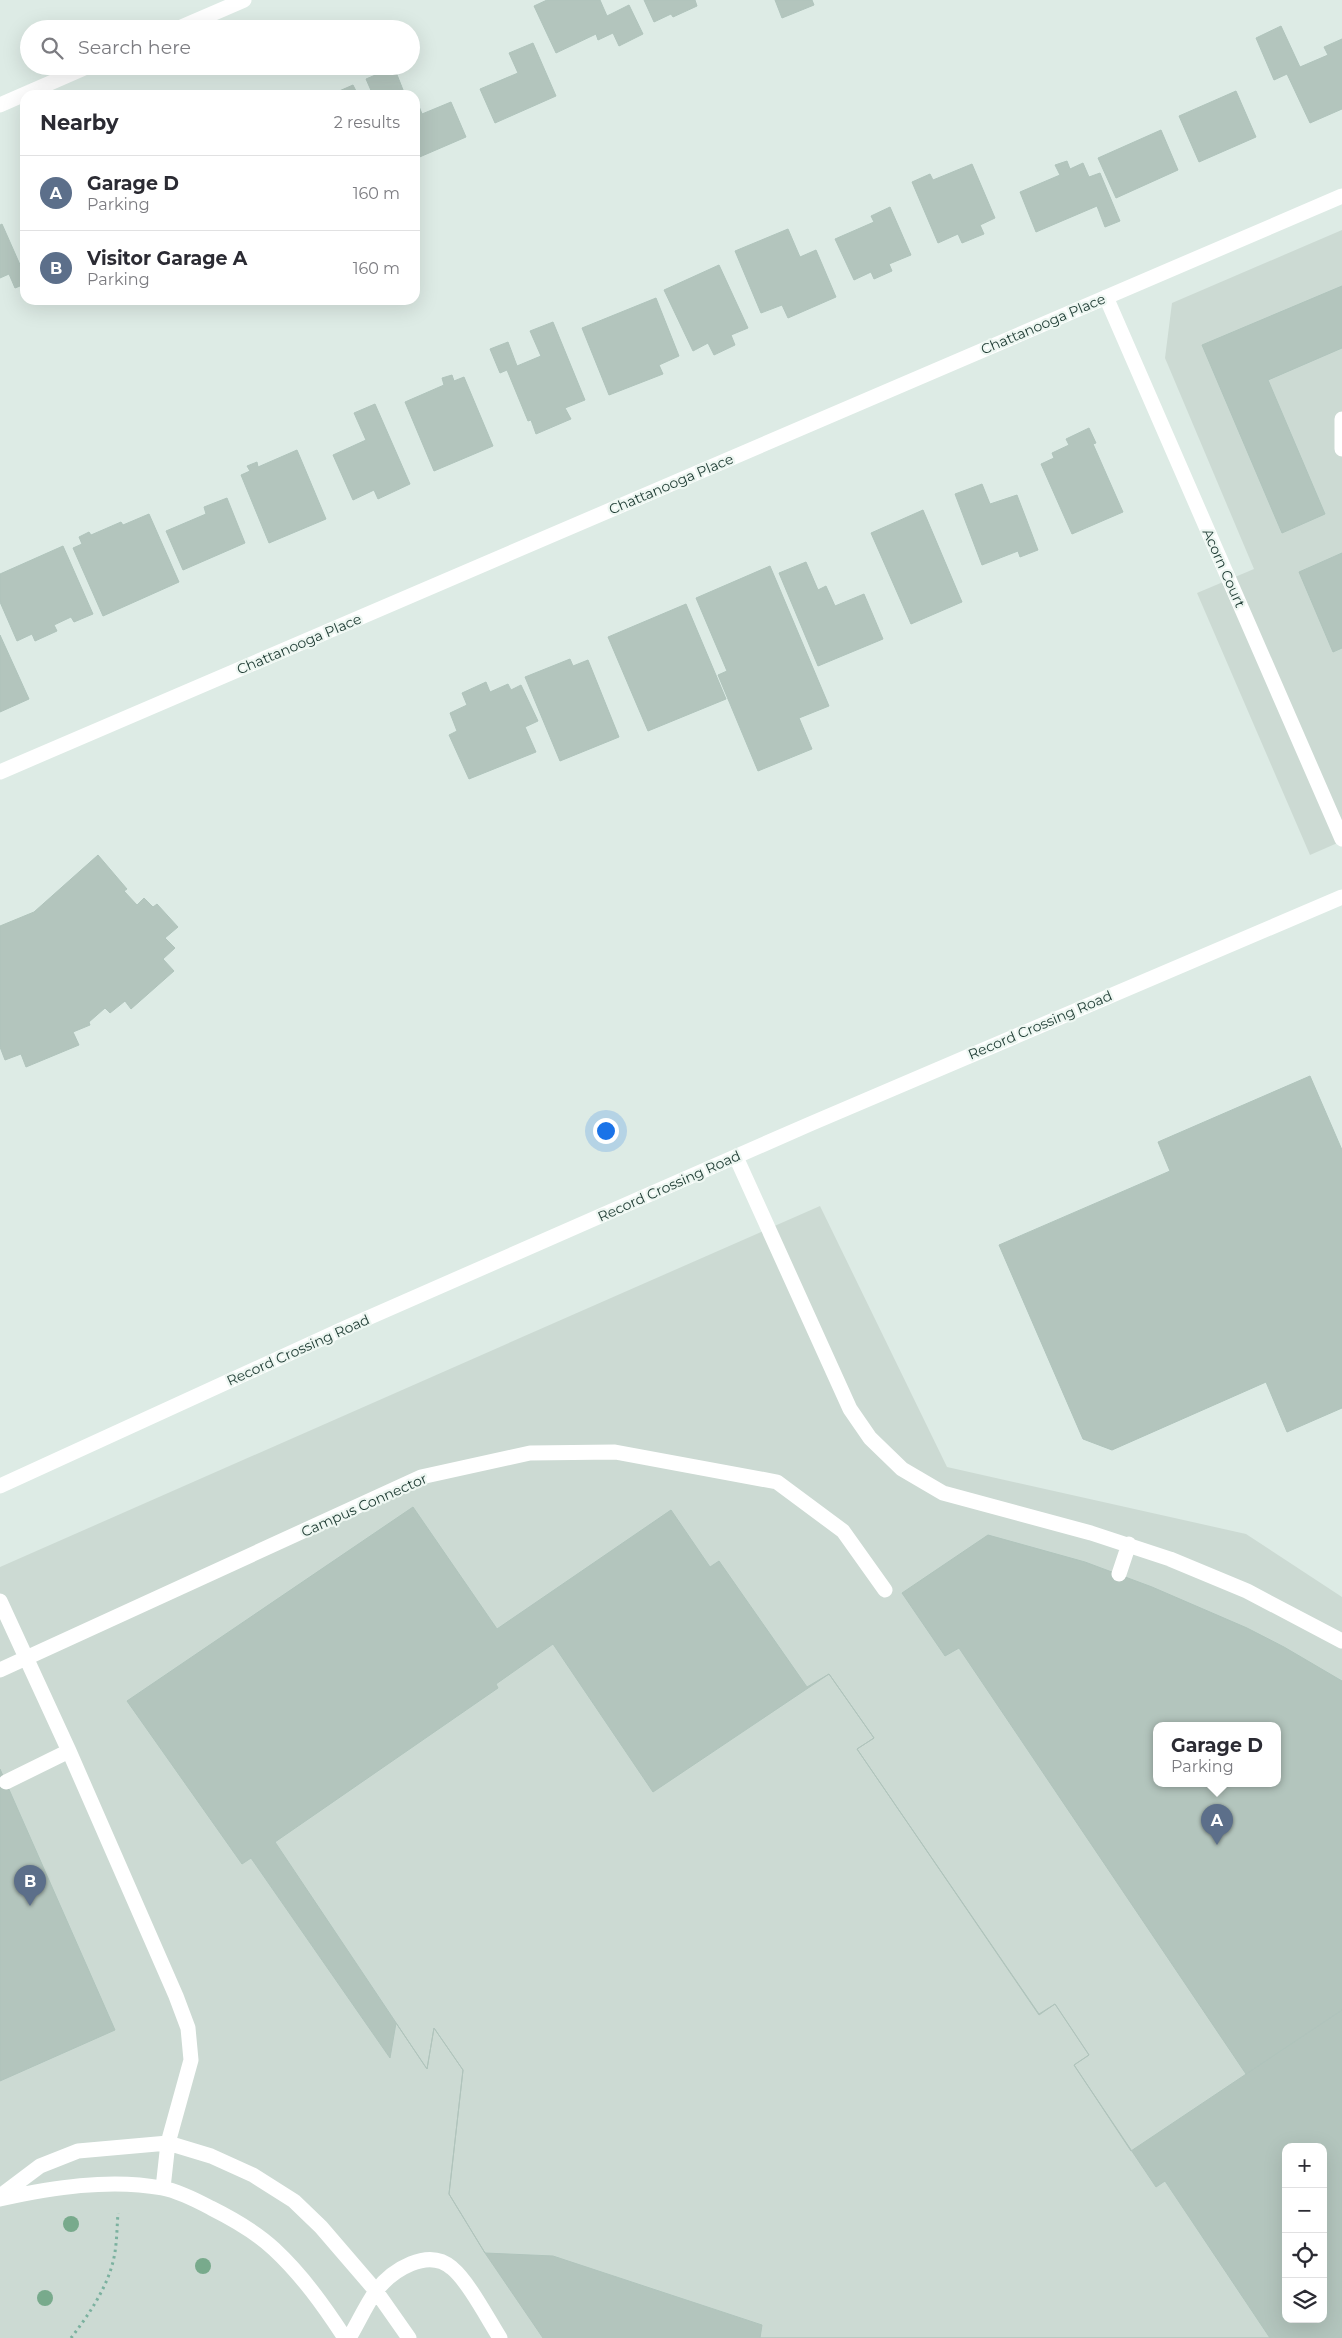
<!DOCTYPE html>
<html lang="en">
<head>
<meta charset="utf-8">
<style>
	body { margin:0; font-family:Montserrat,sans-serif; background:#f7f7f7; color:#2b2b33 }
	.controls { position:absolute; right:15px; bottom:15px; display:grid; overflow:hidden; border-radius:10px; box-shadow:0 5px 20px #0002 }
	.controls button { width:45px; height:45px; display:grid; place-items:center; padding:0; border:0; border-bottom:1px solid #e1e1e2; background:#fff; color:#2b2b33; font:25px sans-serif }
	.you { position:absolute; left:605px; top:1130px; width:18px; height:18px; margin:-12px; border:4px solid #fff; border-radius:50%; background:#1a73e8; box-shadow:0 0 0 8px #1a73e833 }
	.badge { display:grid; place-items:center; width:32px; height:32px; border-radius:50%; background:#894c3d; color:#fff; font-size:16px; font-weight:700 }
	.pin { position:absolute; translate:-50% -41px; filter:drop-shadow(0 1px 2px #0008) }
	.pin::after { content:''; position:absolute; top:26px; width:18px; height:15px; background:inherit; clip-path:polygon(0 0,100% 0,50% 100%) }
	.popup { position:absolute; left:1153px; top:1722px; width:128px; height:65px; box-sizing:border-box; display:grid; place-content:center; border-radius:10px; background:#fff; filter:drop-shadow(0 1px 4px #0005); font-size:16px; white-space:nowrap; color:#7c7c81 }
	.popup b { font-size:19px; color:#2b2b33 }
	.popup::after { content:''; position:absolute; left:50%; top:100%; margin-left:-10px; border:10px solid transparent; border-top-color:#fff }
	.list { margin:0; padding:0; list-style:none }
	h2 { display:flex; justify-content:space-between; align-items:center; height:65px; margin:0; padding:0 20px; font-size:21px }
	h2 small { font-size:16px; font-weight:400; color:#7c7c81 }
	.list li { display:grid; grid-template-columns:32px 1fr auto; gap:15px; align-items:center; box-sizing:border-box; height:75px; padding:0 20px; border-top:1px solid #e1e1e2 }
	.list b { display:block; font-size:19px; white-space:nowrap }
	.list p { margin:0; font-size:16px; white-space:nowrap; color:#7c7c81 }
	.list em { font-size:16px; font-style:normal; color:#7c7c81 }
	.icon { flex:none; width:28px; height:28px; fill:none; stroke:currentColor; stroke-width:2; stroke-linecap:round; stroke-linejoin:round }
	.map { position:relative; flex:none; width:1342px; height:2338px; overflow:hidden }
	.search { position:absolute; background:#fff; box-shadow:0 5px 20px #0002; left:20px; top:20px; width:400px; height:55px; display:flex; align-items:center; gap:12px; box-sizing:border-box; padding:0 18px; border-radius:28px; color:#7c7c81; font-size:19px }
	.panel { position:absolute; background:#fff; box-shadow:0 5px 20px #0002; left:20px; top:90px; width:400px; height:215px; border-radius:15px }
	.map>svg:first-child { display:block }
	.built { fill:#ccdad3; fill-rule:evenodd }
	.building { fill:#b3c5bd; stroke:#b0c4bc; fill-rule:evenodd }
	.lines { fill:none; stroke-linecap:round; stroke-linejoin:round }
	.path { stroke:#7bb19f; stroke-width:3; stroke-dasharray:2.5 4; stroke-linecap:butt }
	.lane { stroke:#fff; stroke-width:15 }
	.street { stroke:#fff; stroke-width:15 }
	.secondary { stroke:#fff; stroke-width:15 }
	.tree { fill:#78aa8c }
	.labels { text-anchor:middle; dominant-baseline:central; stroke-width:4.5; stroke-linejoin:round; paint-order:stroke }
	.street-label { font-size:14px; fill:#1e3b33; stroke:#eef7f2 }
</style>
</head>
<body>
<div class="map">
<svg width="1342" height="2338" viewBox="0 0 1342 2338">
	<rect width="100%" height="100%" fill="#ddebe5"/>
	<path class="built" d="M1342 230V841L1310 855 1197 593 1254 569 1165 358 1172 303Z
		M820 1206 947 1467 1246 1534 1342 1597V2338H0V1567ZM1157 1726H1277V1784H1157ZM1286 2147H1323V2319H1286Z"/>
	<path class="building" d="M547 0H600L607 16 629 5 643 34 619 46 613 33 598 40 596 34 556 53 534 6Z
		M644 0H695L697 6 673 17 671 14 654 22Z
		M775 0H812L814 5 782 18Z
		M1281 26 1300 67 1328 55 1324 47 1342 39V109L1310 123 1287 74 1274 80 1256 38Z
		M533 43 556 96 495 123 480 89 518 73 509 53Z
		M394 67 405 95H373L366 79Z
		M353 85 358 95H330Z
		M1236 91 1256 137 1199 162 1179 116Z
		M415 96 422 114 451 102 466 137 415 159Z
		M1161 130 1178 170 1116 198 1098 158Z
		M1067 161 1070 169 1083 163 1089 177 1100 173 1120 221 1105 227 1097 206 1036 232 1020 192 1060 175 1055 165Z
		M972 164 995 218 980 225 984 234 962 243 958 234 938 243 912 182 930 174 933 180Z
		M890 207 911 255 889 264 892 271 874 279 871 272 854 280 835 239 874 222 871 216Z
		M2 224 25 276V284L15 288 9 274 0 278V225Z
		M788 229 800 257 816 250 836 297 788 318 782 305 761 313 735 251Z
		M719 265 748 328 731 335 735 345 714 355 708 343 693 351 664 290Z
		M1342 286V348L1268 380 1325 514 1282 533 1202 345Z
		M656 298 679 356 659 365 663 374 609 395 582 328Z
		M553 322 585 400 565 408 571 419 536 434 531 420 528 421 507 370 500 373 490 349 508 342 517 366 541 356 530 331Z
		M452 375 454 381 464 377 493 446 434 471 405 402 444 385 442 378Z
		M375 404 410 484 378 499 374 490 353 500 333 455 366 440 354 413Z
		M1089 428 1096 443 1093 444 1123 512 1072 534 1041 464 1054 458 1052 453 1069 445 1066 439Z
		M297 450 326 519 269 543 241 475 250 471 247 466 257 462 258 467Z
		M982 484 990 504 1017 495 1038 550 1020 557 1018 551 982 565 955 494Z
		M227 498 245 543 183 570 166 531 206 514 204 507Z
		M923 510 962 602 911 624 871 533Z
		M149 514 179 582 103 616 73 548 82 544 79 537 89 532 91 535 121 522 123 525Z
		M63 546 93 614 74 622 71 617 54 625 57 631 35 641 32 634 17 641 0 602V574Z
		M1342 553V648L1333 652 1299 572Z
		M806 562 818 590 826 586 835 606 864 594 883 639 818 666 779 573Z
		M770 566 829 706 799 718 812 749 758 771 718 675 727 671 696 598Z
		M686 604 726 699 648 731 608 637Z
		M0 635 29 699 0 712Z
		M570 659 573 666 588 660 619 737 560 761 525 677Z
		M486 682 490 692 508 684 511 690 521 685 538 721 525 727 536 752 469 779 449 735 457 731 450 713 467 705 462 693Z
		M98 855 127 889 124 891 137 905 144 898 153 907 157 904 178 927 165 938 175 948 163 959 174 971 131 1009 125 1001 110 1013 105 1008 89 1022 90 1025 73 1032 79 1045 26 1067 21 1054 5 1060 0 1047V926L34 912Z
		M1310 1076 1342 1150V1408L1287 1432 1266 1382 1112 1450 1083 1439 999 1245 1170 1171 1158 1142Z
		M413 1507 497 1629 671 1510 710 1567 719 1561 807 1687 829 1674 874 1738 857 1749 1039 2014 1055 2004 1089 2055 1074 2065 1131 2151 1342 2010V2338H543L485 2253 449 2194 463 2070 434 2028 427 2069 396 2023 390 2058 251 1858 242 1864 127 1701ZM1286 2147H1323V2319H1286Z
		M988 1535 1085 1562 1152 1587 1247 1628 1284 1647 1342 1681V2010L1246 2074 959 1648 945 1656 902 1593ZM1157 1726H1277V1784H1157Z
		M553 1644 653 1792 829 1674 874 1738 857 1749 1039 2015 1055 2004 1089 2055 1074 2065 1156 2187 1165 2181 1270 2338H760L762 2325 553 2256 485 2253 449 2194 463 2070 434 2028 427 2069 275 1842 498 1688 496 1684Z
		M0 1769 115 2030 0 2081Z"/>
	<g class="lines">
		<path class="path" d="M71 2338C90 2313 110 2284 115 2252 117 2239 117 2226 118 2213"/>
		<path class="lane" d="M1342 419V449
			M736 1157 850 1409 870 1438 902 1469 943 1493 1091 1533 1170 1559 1247 1591 1342 1641
			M1119 1574 1129 1544
			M0 1601 69 1751 176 1996 188 2028 191 2060 168 2143 163 2188
			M0 1670 421 1477 530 1453 615 1452 777 1482 843 1531 885 1590
			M6 1782 69 1751
			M0 2196 40 2166 78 2151 168 2143 211 2156 253 2175 294 2201 321 2227 376 2291 409 2338
			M0 2199C51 2188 109 2178 162 2188 178 2191 196 2200 211 2208 233 2219 256 2232 274 2249 302 2275 324 2306 345 2338
			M349 2338C358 2323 366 2305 376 2291 392 2270 428 2247 452 2268 468 2281 488 2319 500 2338"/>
		<path class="street" d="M177 29 244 0
			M0 105 89 66
			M1106 297 1342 839
			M0 772 1342 196"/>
		<path class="secondary" d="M0 1486 345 1328 810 1124 1342 897"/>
	</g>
	<g class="tree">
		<circle cx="71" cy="2224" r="8"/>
		<circle cx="203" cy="2266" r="8"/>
		<circle cx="45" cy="2298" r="8"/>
	</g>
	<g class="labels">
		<g class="street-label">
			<text transform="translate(1043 324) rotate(-23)">Chattanooga Place</text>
			<text transform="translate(671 484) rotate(-23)">Chattanooga Place</text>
			<text transform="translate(1224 568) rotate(66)">Acorn Court</text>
			<text transform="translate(299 644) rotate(-23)">Chattanooga Place</text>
			<text transform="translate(1040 1025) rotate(-23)">Record Crossing Road</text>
			<text transform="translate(669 1186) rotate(-24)">Record Crossing Road</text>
			<text transform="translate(298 1350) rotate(-24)">Record Crossing Road</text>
			<text transform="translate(364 1505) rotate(-24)">Campus Connector</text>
		</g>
	</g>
</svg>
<div class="controls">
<button>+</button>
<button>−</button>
<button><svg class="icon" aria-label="locate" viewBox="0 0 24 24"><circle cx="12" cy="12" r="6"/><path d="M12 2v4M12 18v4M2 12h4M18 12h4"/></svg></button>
<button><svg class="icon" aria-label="layers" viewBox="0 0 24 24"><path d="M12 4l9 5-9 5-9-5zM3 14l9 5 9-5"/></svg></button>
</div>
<div class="you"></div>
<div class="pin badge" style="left:1217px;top:1845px;background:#5c6f8a">A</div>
<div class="popup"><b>Garage D</b>Parking</div>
<div class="pin badge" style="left:30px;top:1906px;background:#5c6f8a">B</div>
<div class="search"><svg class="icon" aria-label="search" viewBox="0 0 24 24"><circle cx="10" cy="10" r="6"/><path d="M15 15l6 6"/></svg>Search here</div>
<section class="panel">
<h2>Nearby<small>2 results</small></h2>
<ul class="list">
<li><span class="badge" style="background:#5c6f8a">A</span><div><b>Garage D</b><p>Parking</p></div><em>160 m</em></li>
<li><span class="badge" style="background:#5c6f8a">B</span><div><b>Visitor Garage A</b><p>Parking</p></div><em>160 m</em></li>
</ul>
</section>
</div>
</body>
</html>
